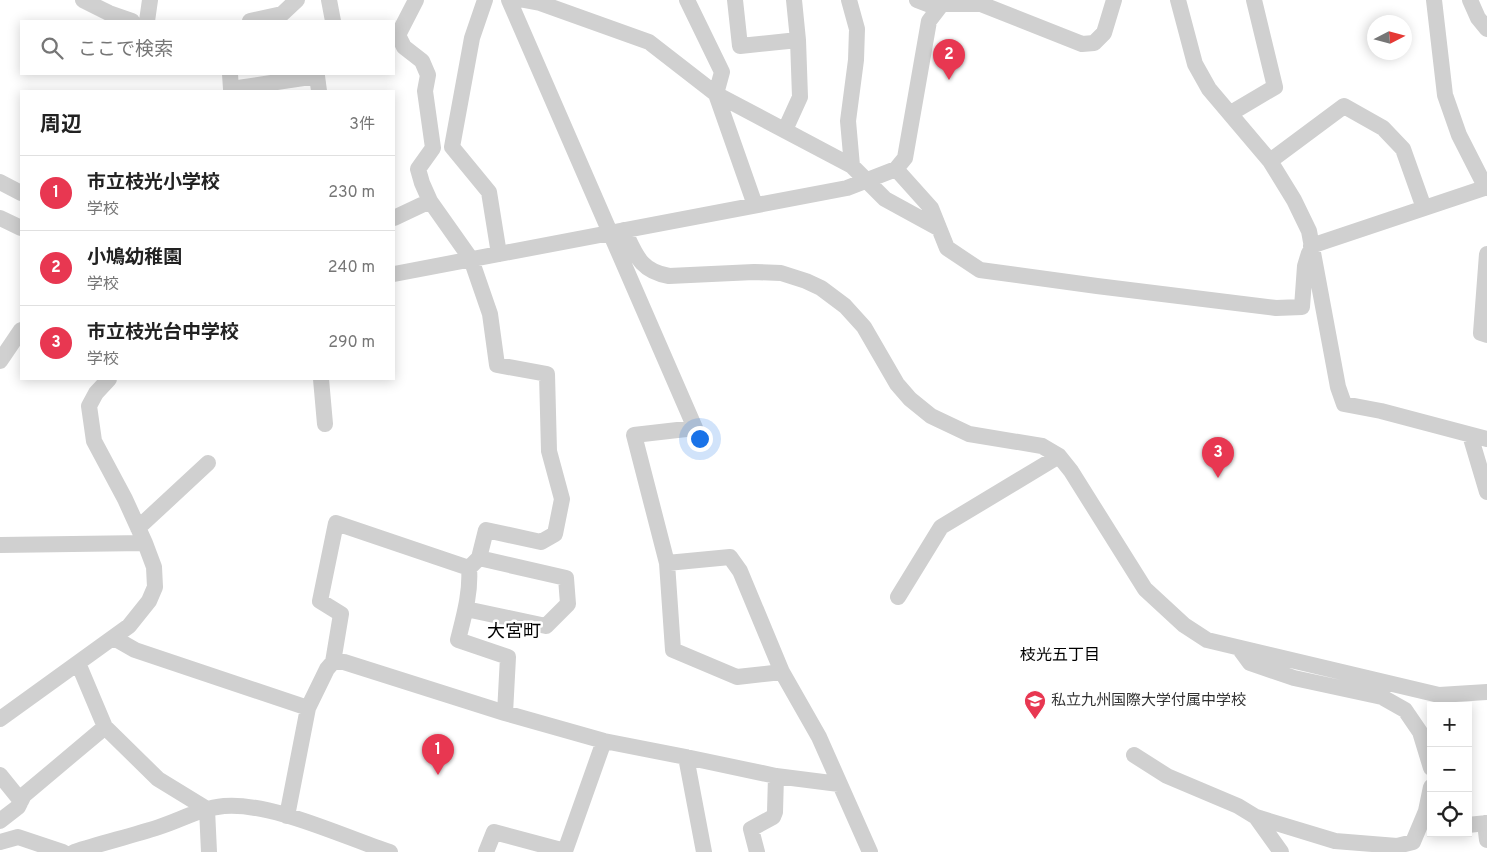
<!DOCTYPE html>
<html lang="ja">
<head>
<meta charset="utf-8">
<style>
	body { margin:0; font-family:Overpass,"Noto Sans JP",sans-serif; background:#f6f6f6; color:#222 }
	.controls { position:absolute; right:15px; bottom:15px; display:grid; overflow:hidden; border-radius:0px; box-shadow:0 2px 12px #0003 }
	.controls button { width:45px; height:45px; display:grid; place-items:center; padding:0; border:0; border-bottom:1px solid #e0e0e0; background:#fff; color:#222; font:25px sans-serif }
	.compass { position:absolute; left:1367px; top:15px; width:45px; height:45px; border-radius:50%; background:#fff; box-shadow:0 2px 12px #0003; rotate:84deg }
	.you { position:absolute; left:699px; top:438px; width:18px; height:18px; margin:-12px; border:4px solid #fff; border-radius:50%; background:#1a73e8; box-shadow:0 0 0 8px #1a73e833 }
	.badge { display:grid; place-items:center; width:32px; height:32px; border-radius:50%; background:#e83751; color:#fff; font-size:16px; font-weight:700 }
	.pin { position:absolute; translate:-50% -41px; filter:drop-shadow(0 1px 2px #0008) }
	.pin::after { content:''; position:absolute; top:26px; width:18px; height:15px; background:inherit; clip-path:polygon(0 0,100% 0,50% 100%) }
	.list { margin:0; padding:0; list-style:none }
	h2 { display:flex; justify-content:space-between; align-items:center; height:65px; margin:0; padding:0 20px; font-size:21px }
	h2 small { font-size:16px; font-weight:400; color:#767676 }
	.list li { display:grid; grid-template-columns:32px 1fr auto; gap:15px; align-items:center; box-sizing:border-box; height:75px; padding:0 20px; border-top:1px solid #e0e0e0 }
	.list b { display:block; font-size:19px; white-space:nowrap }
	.list p { margin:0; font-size:16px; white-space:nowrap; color:#767676 }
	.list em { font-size:16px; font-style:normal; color:#767676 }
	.icon { flex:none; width:28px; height:28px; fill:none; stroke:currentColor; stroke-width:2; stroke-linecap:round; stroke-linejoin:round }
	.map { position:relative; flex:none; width:1487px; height:852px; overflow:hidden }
	.search { position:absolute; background:#fff; box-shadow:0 2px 12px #0003; left:20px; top:20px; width:375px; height:55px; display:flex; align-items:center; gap:12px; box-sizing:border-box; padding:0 18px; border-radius:0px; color:#767676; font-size:19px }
	.panel { position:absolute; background:#fff; box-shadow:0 2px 12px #0003; left:20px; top:90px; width:375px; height:290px; border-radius:0px }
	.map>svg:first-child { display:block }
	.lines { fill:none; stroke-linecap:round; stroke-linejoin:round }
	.minor { stroke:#d0d0d0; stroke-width:16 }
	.labels { text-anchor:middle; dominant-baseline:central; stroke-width:5; stroke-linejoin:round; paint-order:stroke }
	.poi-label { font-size:15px; fill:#333; stroke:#fff; text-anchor:start }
	.neighbourhood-label { font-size:16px; fill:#000; stroke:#fff }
	.quarter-label { font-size:18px; fill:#000; stroke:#fff }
</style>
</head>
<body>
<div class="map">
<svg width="1487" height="852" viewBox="0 0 1487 852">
	<rect width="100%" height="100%" fill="#fff"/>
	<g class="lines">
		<path class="minor" d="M83 0 109 13 132 21
			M329 0 333 21
			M416 0 398 35 404 47 422 61 428 75 425 91 433 148 418 169 422 183 430 201 471 259 490 314 497 365 547 374 549 451 562 499 555 534 541 542 486 530 479 558 469 568C471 592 464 616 458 640L508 657 505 713
			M485 0 472 38 452 147 489 192 499 254
			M509 0 695 428 634 435 667 563 673 650 737 677 782 672
			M524 0 540 3 649 42 716 94 852 166 885 199 938 228
			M687 0 722 72 716 94 755 205
			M735 0 740 46 798 40
			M849 0 857 29 856 60 848 121 852 166
			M917 0 938 8
			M1178 0 1195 64 1209 89 1270 161 1294 200 1309 231 1338 387 1344 404 1381 411 1487 439
			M1434 0 1445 95 1459 135 1486 188
			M1470 0 1478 18 1487 29
			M147 21 150 0
			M250 21 282 14 297 0
			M230 74 231 89 317 76 319 91
			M1231 113 1275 87 1254 0
			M785 130 800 97 798 40 794 0
			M1270 161 1344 106 1383 128 1403 149 1424 208
			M896 169 931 208 947 248 980 270 1097 286 1276 308 1302 307 1305 266 1309 253
			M0 182 21 193
			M0 218 21 228
			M394 218 430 201
			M624 230C636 255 640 271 669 276L754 272 781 273 806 281 821 288 845 306 864 327 897 384 910 399 931 416 969 434 1042 446 1059 456 1071 471 1145 589 1184 625 1207 640 1439 695 1487 692
			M1311 246 1487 187
			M1487 254 1481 333 1487 335
			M394 274 847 188 896 169 905 158 929 21 942 4H981L1082 44 1094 43 1104 33 1114 0
			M0 361 21 330
			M321 379 325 424
			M1470 435 1487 492
			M138 528 208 463
			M0 545 145 543
			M667 563 730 557 740 571 782 672 819 737 870 852
			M898 597 941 527 1059 456
			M466 609 546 626 568 604 566 578 479 558
			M114 638 135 650 308 708
			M1239 648 1250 663 1294 678 1382 697 1405 710 1420 732 1431 768
			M333 662H344L505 713 604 741 686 757 776 776 839 784
			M78 663 105 727 158 779 207 809
			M0 719 129 626 149 601 155 587 154 567 145 543 125 499 94 441 89 406 96 393 109 379
			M1134 755 1167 776 1238 806 1256 817 1335 841 1397 846 1413 842 1426 811 1431 787
			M686 757 704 852
			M0 775 21 801
			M207 809 209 852
			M287 816 308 708 327 669 333 662 341 614 320 601 336 523 469 568
			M1256 817 1281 852
			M0 821 18 807 24 795 105 727
			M1485 823 1487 840
			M1468 825 1487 823
			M0 842 18 837 63 852
			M74 852C102 843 131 836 159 827 181 820 201 808 224 806 271 802 344 837 390 852
			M486 852 494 832 565 851 604 741
			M757 852 751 829 773 817 775 812 776 776"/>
	</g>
	<defs>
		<g id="school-pin" transform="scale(1.125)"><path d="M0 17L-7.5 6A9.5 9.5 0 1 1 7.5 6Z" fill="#e83751" stroke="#fff"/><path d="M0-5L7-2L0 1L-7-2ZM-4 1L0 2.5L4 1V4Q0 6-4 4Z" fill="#fff"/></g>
	</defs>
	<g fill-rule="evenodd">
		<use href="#school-pin" x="1035" y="701"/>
	</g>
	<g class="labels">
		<g class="poi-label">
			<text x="1051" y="701">私立九州国際大学付属中学校</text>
		</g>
		<g class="neighbourhood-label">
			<text x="1060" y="656">枝光五丁目</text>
		</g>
		<g class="quarter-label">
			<text x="514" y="632">大宮町</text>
		</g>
	</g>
</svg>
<div class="controls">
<button>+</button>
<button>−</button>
<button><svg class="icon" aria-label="locate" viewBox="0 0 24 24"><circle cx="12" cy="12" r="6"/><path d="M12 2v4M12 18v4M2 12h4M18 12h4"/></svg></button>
</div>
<svg class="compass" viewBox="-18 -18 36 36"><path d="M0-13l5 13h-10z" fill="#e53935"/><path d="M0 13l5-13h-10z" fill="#767676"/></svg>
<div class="you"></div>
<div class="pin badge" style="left:438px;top:775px">1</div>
<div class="pin badge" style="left:949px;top:80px">2</div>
<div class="pin badge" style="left:1218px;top:478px">3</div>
<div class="search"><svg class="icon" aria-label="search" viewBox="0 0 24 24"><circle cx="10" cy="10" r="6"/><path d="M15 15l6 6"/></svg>ここで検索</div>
<section class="panel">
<h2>周辺<small>3件</small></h2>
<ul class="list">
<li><span class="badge">1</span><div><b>市立枝光小学校</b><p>学校</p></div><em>230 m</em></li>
<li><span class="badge">2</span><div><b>小鳩幼稚園</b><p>学校</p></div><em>240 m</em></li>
<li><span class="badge">3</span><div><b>市立枝光台中学校</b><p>学校</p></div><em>290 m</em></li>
</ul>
</section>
</div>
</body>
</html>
